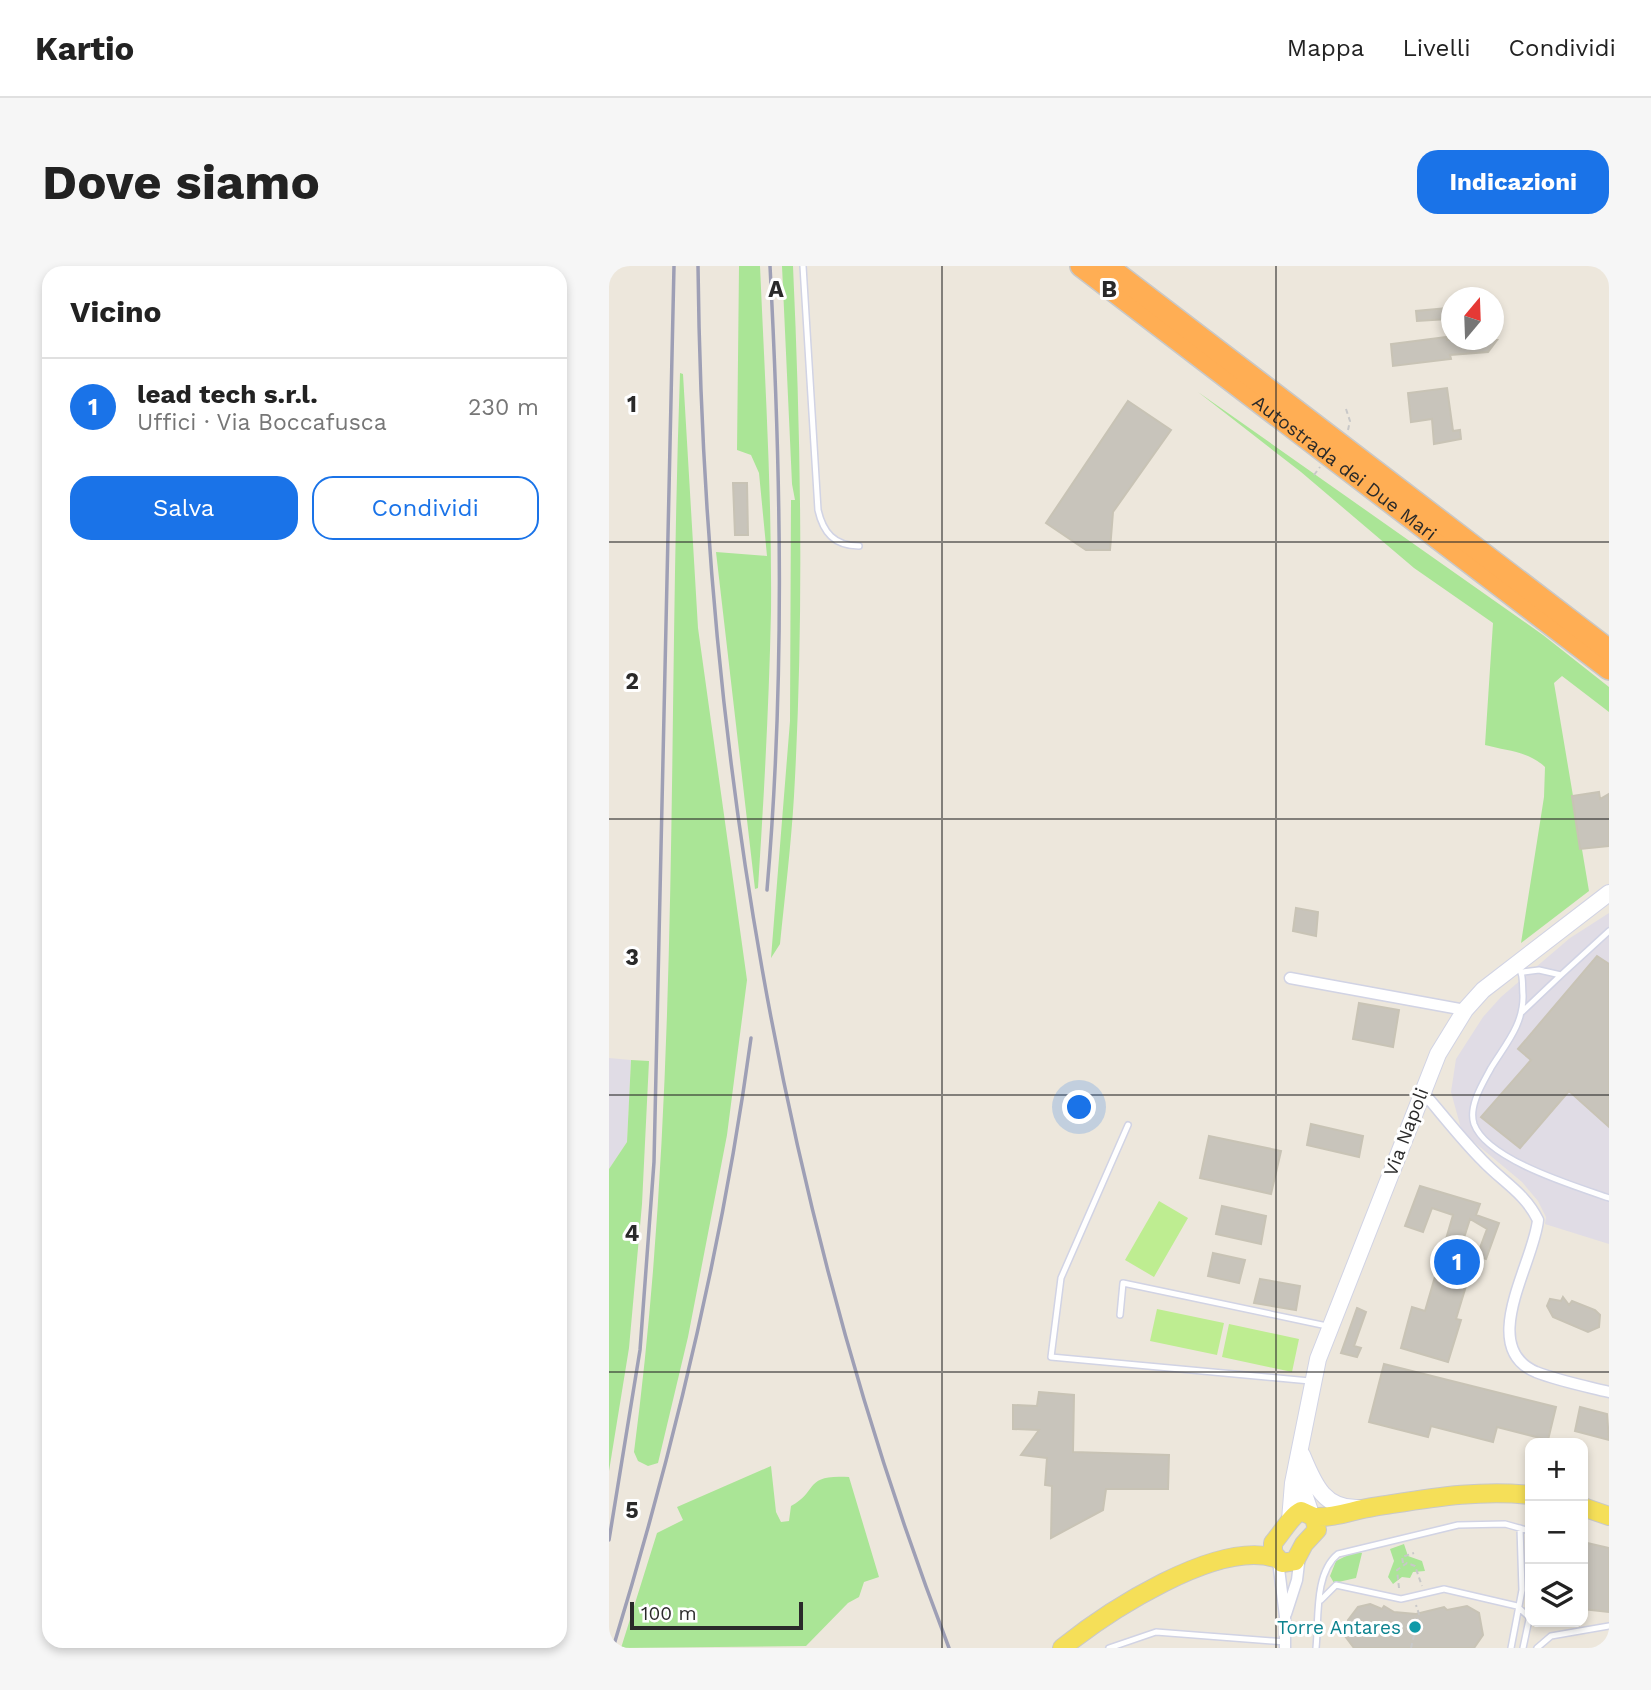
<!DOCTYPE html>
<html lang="it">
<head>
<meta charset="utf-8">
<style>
	body { margin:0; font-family:"Work Sans",sans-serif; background:#f6f6f6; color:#222 }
	.controls { position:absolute; right:21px; bottom:21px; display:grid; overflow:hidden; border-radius:14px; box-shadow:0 4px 10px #0003 }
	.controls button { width:63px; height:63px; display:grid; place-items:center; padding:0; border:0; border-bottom:2px solid #e0e0e0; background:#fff; color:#222; font:35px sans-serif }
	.compass { position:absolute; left:832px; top:21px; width:63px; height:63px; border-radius:50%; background:#fff; box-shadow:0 4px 10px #0003; rotate:19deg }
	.scale { position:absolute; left:21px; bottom:18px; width:173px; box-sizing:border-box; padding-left:7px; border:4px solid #2a2a2a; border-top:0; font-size:19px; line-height:24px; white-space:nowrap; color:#2a2a2a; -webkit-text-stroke:5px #fff; paint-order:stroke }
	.you { position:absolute; left:471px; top:842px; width:24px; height:24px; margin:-18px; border:5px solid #fff; border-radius:50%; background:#1a73e8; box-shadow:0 0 0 10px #1a73e833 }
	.badge { display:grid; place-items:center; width:46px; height:46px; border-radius:50%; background:#1a73e8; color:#fff; font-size:23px; font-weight:700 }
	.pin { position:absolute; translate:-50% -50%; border:4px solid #fff; box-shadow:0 2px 7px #0006 }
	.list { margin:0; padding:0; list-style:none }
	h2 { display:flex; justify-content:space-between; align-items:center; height:91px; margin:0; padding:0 28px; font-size:30px }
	h2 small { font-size:23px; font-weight:400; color:#767676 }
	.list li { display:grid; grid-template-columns:46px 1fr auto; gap:21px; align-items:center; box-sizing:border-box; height:98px; padding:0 28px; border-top:2px solid #e0e0e0 }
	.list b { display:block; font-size:26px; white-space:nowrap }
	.list p { margin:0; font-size:23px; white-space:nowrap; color:#767676 }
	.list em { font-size:23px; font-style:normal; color:#767676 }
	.actions { display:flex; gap:14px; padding:21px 28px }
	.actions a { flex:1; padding:16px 0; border:2px solid #1a73e8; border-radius:21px; text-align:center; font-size:24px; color:#1a73e8 }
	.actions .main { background:#1a73e8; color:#fff }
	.icon { flex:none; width:38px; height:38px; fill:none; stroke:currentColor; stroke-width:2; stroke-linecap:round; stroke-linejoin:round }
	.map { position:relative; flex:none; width:1000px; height:1382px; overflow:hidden; border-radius:21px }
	header { display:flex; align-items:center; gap:42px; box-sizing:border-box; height:98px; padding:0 35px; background:#fff; border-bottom:2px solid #e0e0e0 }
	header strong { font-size:33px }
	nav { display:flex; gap:38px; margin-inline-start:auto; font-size:24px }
	.intro { display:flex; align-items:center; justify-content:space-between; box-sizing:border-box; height:168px; padding:0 42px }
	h1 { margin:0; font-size:49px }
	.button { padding:18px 32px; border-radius:21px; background:#1a73e8; color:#fff; font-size:24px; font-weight:700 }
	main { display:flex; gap:42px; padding:0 42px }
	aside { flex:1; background:#fff; border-radius:21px; box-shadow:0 4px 10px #0003 }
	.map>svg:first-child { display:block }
	.industrial { fill:#e0dce5 }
	.green { fill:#aae596 }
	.pitch { fill:#beed91 }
	.building { fill:#c8c4bb; stroke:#c8c3b5; stroke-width:2 }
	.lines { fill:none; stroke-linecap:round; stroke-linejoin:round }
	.lane-casing { stroke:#d1d3e4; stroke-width:8 }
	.street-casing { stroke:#d1d3e4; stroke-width:13 }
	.secondary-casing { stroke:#d1d3e4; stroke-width:18 }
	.primary-casing { stroke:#c8c8c8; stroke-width:20 }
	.highway-casing { stroke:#c8c8c8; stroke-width:24 }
	.path { stroke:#c8c8c8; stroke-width:2; stroke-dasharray:5 3.5; stroke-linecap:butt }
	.lane { stroke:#fff; stroke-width:5 }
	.street { stroke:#fff; stroke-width:10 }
	.secondary { stroke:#fff; stroke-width:16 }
	.primary { stroke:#f5df58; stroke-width:18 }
	.highway { stroke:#ffae54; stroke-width:21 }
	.rail { stroke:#9e9fb5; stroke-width:3.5 }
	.grid { fill:none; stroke:#2a2a2a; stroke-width:2; stroke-opacity:0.55 }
	.culture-dot { fill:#0f9aa8; stroke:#fff; stroke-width:2.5 }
	.labels { text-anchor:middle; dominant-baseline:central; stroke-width:6; stroke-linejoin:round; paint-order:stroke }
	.street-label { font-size:19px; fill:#2a2a2a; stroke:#fff }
	.culture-label { font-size:19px; fill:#0d838f; stroke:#fff; text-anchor:end }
	.grid-label { font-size:23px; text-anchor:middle; font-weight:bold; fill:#2a2a2a; stroke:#fff; stroke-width:6; stroke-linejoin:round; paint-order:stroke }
</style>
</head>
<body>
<header>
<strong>Kartio</strong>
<nav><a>Mappa</a><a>Livelli</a><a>Condividi</a></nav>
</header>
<div class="intro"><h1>Dove siamo</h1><a class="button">Indicazioni</a></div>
<main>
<aside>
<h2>Vicino<small></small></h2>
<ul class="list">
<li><span class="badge">1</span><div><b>lead tech s.r.l.</b><p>Uffici · Via Boccafusca</p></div><em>230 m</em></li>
</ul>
<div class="actions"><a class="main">Salva</a><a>Condividi</a></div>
</aside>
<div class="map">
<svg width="1000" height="1382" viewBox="0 0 1000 1382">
	<rect width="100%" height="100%" fill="#ede7dc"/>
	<path class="industrial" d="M1000 647V978L936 958 937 951 929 935 913 916 853 866 842 826 847 793 874 751 892 731 961 672Z
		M0 792 22 794 18 876 0 903Z"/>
	<path class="green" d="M130 0H151C156 115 163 230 162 346 160 438 155 530 149 622L146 623 107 286 158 290 150 207 142 189 128 184Z
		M173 0H184C192 177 195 354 185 530 182 580 176 629 171 678L162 692 181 455 182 234H186L183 218Z
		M71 107 74 108 89 362 138 714 118 869 79 1071 49 1197 39 1200 29 1195 25 1186C72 829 58 467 71 107Z
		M589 126 934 369 1000 421V446L953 410 945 417 980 625 912 677 935 531 936 501C919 485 898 485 876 479L884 357 805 302 692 206Z
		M22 794 40 795 33 938 20 1082 0 1205V903L18 876Z
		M162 1200 167 1246 172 1256 180 1255 182 1240C210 1225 194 1208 240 1211L270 1311 255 1316 250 1331 239 1337 197 1380 12 1382 48 1267 74 1254 68 1241Z
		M795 1278 799 1290 813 1295 816 1305 804 1306 801 1312 793 1311 784 1318 779 1311 785 1295 781 1283Z
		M747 1285 753 1287 747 1312 725 1317 721 1310 727 1295Z"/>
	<path class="pitch" d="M550 935 579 952 545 1011 516 994Z
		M548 1043 615 1057 608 1089 541 1075Z
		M620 1058 690 1073 683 1106 613 1091Z"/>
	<path class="building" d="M838 42 839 53 808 55 807 45Z
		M838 71V74H888L879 86 841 89 842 93 784 100 782 78Z
		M838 122 844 165 851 164 852 173 825 178 823 153 802 156 799 127Z
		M519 135 562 164 504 246 501 284H477L437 257Z
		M124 217H138L139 269H126Z
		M990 526 991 533 1000 528V580L971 583 963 530Z
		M687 642 709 646 707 670 684 665Z
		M988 690 1000 698V861L960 825 911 882 872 851 922 794 909 783Z
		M750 737 790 744 784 781 744 773Z
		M702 858 754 870 750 891 698 879Z
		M600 870 672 885 662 928 591 912Z
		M811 920 871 938 867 949 890 957 877 993 868 990 878 963 861 953 854 975 848 973 842 991 864 997 847 1053 852 1054 839 1096 792 1082 803 1041 816 1045 844 949 823 942 814 966 796 960Z
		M613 940 657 950 652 978 607 968Z
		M604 987 636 994 630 1017 599 1010Z
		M651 1013 691 1020 687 1044 645 1037Z
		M954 1031 960 1039 963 1035 986 1044 991 1049 990 1061 979 1066 944 1051 938 1040 941 1033 952 1035Z
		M748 1042 757 1046 745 1080 752 1082 748 1091 732 1087Z
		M775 1098 947 1141 939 1174 888 1161 884 1176 822 1160 819 1171 760 1156Z
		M430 1126 465 1129 464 1186 560 1189 559 1223H497L494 1244 442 1272 443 1220 436 1219 438 1192 412 1189 430 1164 404 1163V1139L428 1140Z
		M971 1141 998 1148 1000 1174 966 1165Z
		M974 1276 1000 1282V1346L974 1343Z
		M761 1338 773 1343 775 1340 785 1346 807 1348 835 1341 838 1344 858 1340 870 1347 874 1369 865 1382H745L736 1370 739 1368V1354L749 1341Z"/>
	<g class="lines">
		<g class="lane-casing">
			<path id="lane" d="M194 0 209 244C214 266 225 280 250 280
				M908 699C915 708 913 718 914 729 915 758 896 779 882 802 874 817 859 840 865 858 878 894 966 920 1000 932
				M914 706 930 704 952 709 1000 665
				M913 746 952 709
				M519 859 452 1012 442 1091 701 1115
				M511 1049 514 1017 718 1060
				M712 1334 727 1319 792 1333 835 1323 908 1340 921 1352
				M500 1382 547 1366 676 1376
				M707 1382C710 1353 705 1307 729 1288L849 1259 896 1258 921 1265
				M902 1382 913 1324 911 1262
				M914 1382 921 1349
				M928 1382 942 1370 1000 1360"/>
		</g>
		<g class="street-casing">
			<path id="street" d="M681 712 856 744
				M813 825C833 848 852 873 874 895 894 916 916 927 929 954 925 997 868 1081 927 1106 950 1115 976 1120 1000 1126
				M669 1295 676 1350V1382
				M677 1348 688 1314 691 1289"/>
		</g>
		<g class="secondary-casing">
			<path id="secondary" d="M693 1189C705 1218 715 1244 751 1242
				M693 1206V1222L702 1248
				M681 1254 684 1217 709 1093 829 788 856 744 874 724 1000 627"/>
		</g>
		<g class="primary-casing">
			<path id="primary" d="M974 1241 1000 1250
				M692 1245 705 1251 708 1264 695 1278 686 1295 673 1297 664 1287V1277C672 1268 683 1249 692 1245Z
				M705 1251C727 1252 744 1244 764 1241 817 1233 868 1223 921 1229
				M453 1382C498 1346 607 1274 666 1292"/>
		</g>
		<g class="highway-casing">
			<g id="highway">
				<path id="s1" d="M472 0 1000 403"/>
				<path d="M498 0 1000 384"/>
			</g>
		</g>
		<path class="path" d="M737 143 741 155 739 164
			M705 209 711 201
			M794 1297 793 1291 805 1287
			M790 1322 788 1304 798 1297 806 1300 813 1320
			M802 1382 810 1348 807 1339"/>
		<use href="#lane" class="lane"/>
		<use href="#street" class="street"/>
		<use href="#secondary" class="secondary"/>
		<use href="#primary" class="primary"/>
		<use href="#highway" class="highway"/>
		<path class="rail" d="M89 0C94 469 171 943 340 1382
			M158 624C176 415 172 209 161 0
			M0 1274 31 1084 45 896 65 0
			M4 1382C65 1182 114 979 142 772"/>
	</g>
	<path class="grid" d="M333 0V1382M667 0V1382M0 276H1000M0 553H1000M0 829H1000M0 1106H1000"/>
	<circle class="culture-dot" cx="806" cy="1361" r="7"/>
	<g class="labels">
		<g class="street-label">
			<text stroke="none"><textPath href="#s1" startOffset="332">Autostrada dei Due Mari</textPath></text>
			<text transform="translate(797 866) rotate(-69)">Via Napoli</text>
		</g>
		<g class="culture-label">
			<text x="792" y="1361">Torre Antares</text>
		</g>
	</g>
	<g class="grid-label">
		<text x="167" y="31">A</text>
		<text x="500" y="31">B</text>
		<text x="23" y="146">1</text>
		<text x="23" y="423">2</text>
		<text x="23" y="699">3</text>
		<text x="23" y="975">4</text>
		<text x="23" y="1252">5</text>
	</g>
</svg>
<div class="controls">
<button>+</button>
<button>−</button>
<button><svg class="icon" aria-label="layers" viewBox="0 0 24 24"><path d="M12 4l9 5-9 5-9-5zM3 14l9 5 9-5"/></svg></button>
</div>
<svg class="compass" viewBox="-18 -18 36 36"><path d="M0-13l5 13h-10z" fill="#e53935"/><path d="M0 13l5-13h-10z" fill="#767676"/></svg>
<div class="scale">100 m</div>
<div class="you"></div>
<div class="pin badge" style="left:848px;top:996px">1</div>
</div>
</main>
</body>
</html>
